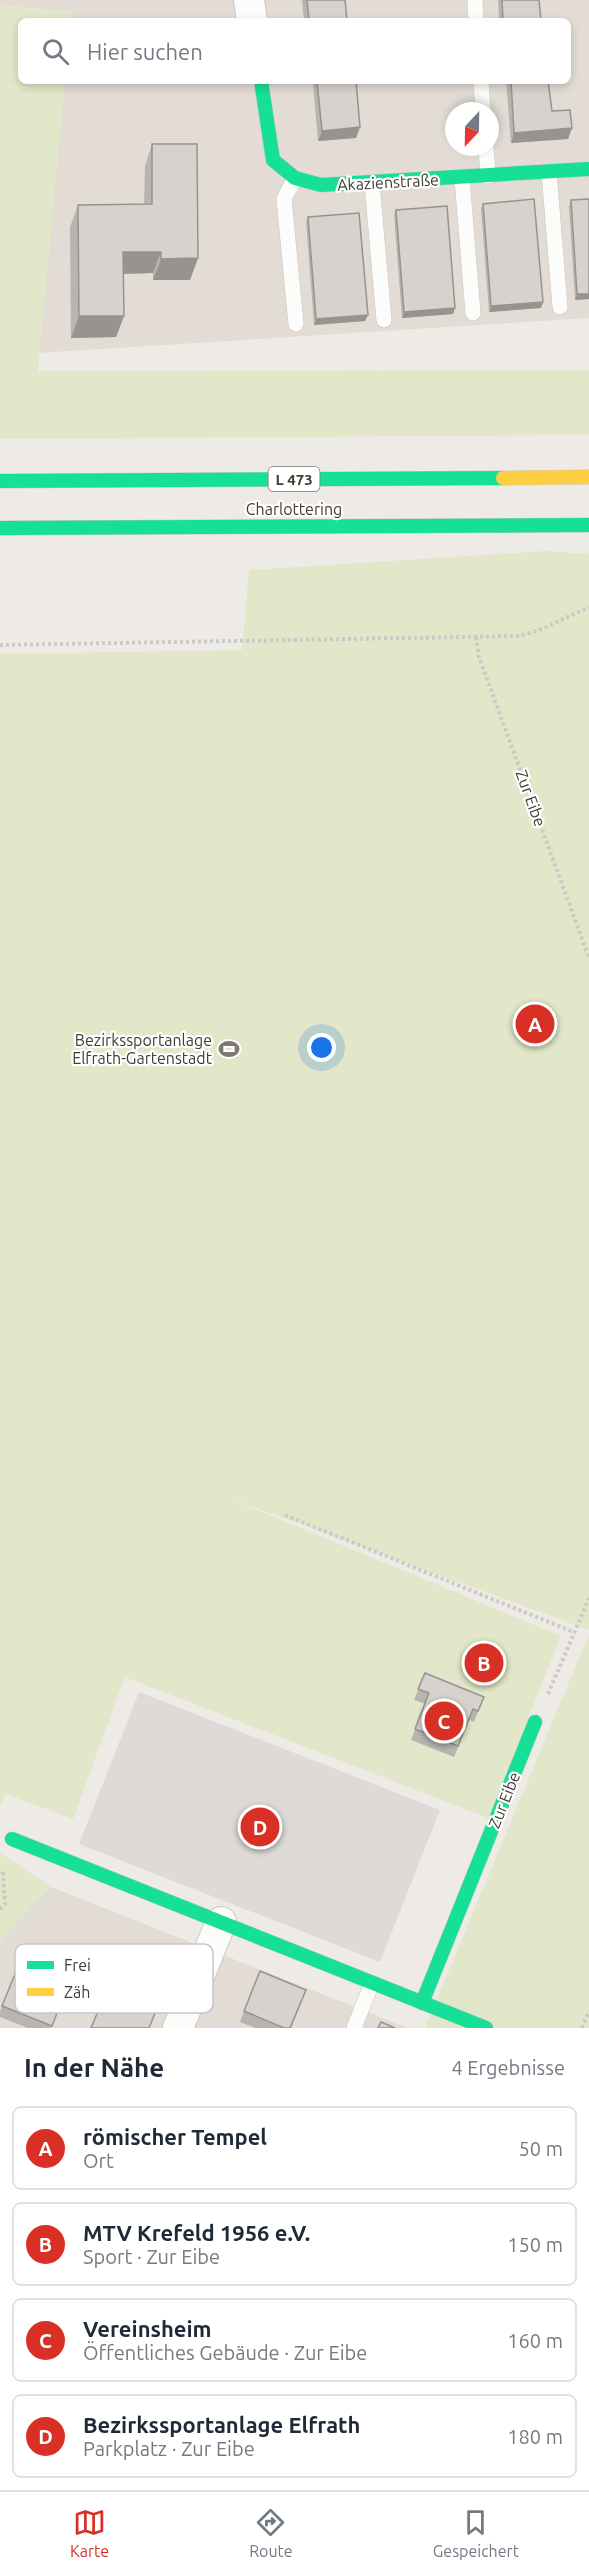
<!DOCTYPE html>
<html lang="de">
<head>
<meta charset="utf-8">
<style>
	body { margin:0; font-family:Ubuntu,sans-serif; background:#f6f6f7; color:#1f2937 }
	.compass { position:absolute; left:445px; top:102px; width:54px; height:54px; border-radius:50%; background:#fff; box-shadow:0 3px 9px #0003; rotate:202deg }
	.you { position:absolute; left:322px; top:1048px; width:21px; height:21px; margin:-15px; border:4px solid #fff; border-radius:50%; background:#1a73e8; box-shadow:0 0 0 9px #1a73e833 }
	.badge { display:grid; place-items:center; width:39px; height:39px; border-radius:50%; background:#d93025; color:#fff; font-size:20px; font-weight:700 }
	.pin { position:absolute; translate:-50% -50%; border:3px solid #fff; box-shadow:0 2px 6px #0006 }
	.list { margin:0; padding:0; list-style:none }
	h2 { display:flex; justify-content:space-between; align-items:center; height:78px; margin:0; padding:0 24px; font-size:26px }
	h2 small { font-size:20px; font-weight:400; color:#747a83 }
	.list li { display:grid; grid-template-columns:39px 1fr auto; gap:18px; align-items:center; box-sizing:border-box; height:84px; margin:0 12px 12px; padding:0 12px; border:2px solid #e0e1e3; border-radius:9px }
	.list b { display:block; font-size:22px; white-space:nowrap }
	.list p { margin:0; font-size:20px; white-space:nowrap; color:#747a83 }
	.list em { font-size:20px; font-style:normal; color:#747a83 }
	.icon { flex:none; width:33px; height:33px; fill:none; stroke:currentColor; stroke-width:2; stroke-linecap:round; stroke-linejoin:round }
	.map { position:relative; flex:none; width:589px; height:2028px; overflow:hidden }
	.search { position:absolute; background:#fff; box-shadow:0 3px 9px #0003; left:18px; right:18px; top:18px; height:66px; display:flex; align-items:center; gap:15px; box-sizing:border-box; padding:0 21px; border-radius:9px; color:#747a83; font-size:22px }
	.sheet { height:462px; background:#fff }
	nav { display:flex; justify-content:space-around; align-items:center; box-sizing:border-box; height:84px; border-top:2px solid #e0e1e3; background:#fff; font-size:16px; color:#747a83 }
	nav a { display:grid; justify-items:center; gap:3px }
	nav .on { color:#d93025 }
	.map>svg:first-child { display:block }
	.residential { fill:#e2dcd5; fill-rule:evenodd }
	.green { fill:#e1e7c8 }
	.parking { fill:#dddad8 }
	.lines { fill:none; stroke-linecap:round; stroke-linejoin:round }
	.lane-casing { stroke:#cac7c3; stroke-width:16 }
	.street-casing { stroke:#cac7c3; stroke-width:32 }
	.fast-casing { stroke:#cfc8c0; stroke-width:15 }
	.slow-casing { stroke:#cfc8c0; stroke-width:15 }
	.path { stroke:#ccc9c6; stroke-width:4; stroke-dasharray:3 3; stroke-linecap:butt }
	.lane { stroke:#fcfcfb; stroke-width:15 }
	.street { stroke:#fcfcfb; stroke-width:30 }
	.fast { stroke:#16e098; stroke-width:14 }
	.slow { stroke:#ffcf43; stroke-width:14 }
	.wall { fill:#b8b5b1 }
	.shaded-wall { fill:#969390 }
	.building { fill:#d6d2ce; stroke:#969390; stroke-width:1.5 }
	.labels { text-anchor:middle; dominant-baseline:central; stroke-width:4.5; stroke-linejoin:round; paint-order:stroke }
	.shield { fill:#fff; stroke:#7b7671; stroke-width:1.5 }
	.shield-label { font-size:15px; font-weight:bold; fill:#433b34 }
	.street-label { font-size:16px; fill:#433b34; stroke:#fff }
	.poi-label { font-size:16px; fill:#433b34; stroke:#fff; text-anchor:end }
	.key { fill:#fff; stroke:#c7c4c2; stroke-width:1.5 }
	.key-label { font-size:16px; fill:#433b34 }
</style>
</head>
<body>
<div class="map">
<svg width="589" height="2028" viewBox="0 0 589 2028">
	<rect width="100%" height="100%" fill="#eeebe7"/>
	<path class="residential" d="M0 0H589V318L38 353 65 81H568V21H71V12L0 5ZM454 111H490V147H454Z
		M51 1887 408 2028H0V1940Z"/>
	<path class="green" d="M0 5 72 12 71 21H21V81H65L38 371 589 370V435L0 439Z
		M545 551 589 554V1630L221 1495 561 1636 488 1818 125 1677 73 1819 6 1794 0 1806V654L242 650 249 570Z
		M589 1634V2028H425Z
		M0 1853 51 1887 0 1940Z"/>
	<path class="parking" d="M139 1692 440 1810 380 1962 79 1844Z"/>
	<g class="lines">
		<g class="lane-casing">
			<path id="lane" d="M475 0 476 21
				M481 81 483 111
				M486 147 488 176
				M549 172 560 307
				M295 178 284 199 296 324
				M462 178 473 313
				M372 183 384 320
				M354 2028 372 1983"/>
		</g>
		<g class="street-casing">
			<path id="street" d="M249 0 252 21
				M178 2028 221 1922"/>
		</g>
		<g class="fast-casing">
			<path id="fast" d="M261 81 273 160 295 178 321 185 589 169
				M0 481 503 478
				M0 528 589 525
				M12 1839 486 2028
				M422 2003 535 1722"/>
		</g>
		<g class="slow-casing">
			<path id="slow" d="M503 478 589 477"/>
		</g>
		<path class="path" d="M476 637 479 657 589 958
			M0 645 520 636 542 629 589 607
			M285 1515 576 1633
			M548 1694 589 1598
			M0 1909 5 1904 3 1872
			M582 2028 589 2011"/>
		<use href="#lane" class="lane"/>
		<use href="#street" class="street"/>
		<use href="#fast" class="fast"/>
		<use href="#slow" class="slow"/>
	</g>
	<path class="wall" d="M302 0H345L347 21H304Z
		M498 0H539L541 21H499Z
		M309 81H356L360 127 356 138 318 141 313 83H310Z
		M506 81H548L552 111 572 128 568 139 511 143Z
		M152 144 198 258 190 280H153V273L123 274 124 316 116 337 71 338 70 227 78 205 144 204 145 166Z
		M571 200 589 299 575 300 569 206Z
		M483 204 541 308 489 312 481 209Z
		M396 210 453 314 402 318 394 215Z
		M308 217 368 315 365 321 314 325 306 222Z
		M425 1673 484 1697 474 1722 469 1720 454 1757 411 1740 425 1704 414 1700Z
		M70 1983 51 2028H28L0 2017V2012L2 2006Z
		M302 2001 291 2028H255L240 2022 244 2011Z"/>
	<path class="shaded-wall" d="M360 127 356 138 318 141 322 131Z
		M572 128 568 139 511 143 514 133Z
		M123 252H161L153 273 115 274Z
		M198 258 190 280H153L161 259Z
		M577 294H589V299L575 300Z
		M543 302 541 308 489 312 491 306Z
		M455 308 453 314 402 318 404 312Z
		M368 315 365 321 314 325 316 319Z
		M79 316H124L116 337 71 338Z"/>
	<path class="building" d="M307 0H345L347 21H309Z
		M502 0H539L541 21H503Z
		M317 81H356L360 127 322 131Z
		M511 81H548L552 111 570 110 572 128 514 133Z
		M152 144H197L198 258 161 259V252H123L124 316H79L78 205 152 204Z
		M534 199 543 302 491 306 483 204Z
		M589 199V294H577L571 200Z
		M447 206 455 308 404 312 396 210Z
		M359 213 368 315 316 319 308 217Z
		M425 1673 484 1697 478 1711 473 1709 458 1746 415 1729 429 1693 418 1689Z
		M24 1952 73 1972 52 2026 2 2006Z
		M260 1971 306 1990 290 2028H284L244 2011Z
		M109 1985 158 2006 149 2028H91Z
		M381 2022 395 2028H378Z"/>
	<defs>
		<g id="stadium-bare" transform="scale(1.62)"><path d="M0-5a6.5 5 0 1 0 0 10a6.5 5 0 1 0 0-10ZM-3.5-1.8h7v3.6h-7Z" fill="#7f7973" stroke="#fff" stroke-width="2.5" paint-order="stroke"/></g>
	</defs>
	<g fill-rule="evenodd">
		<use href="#stadium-bare" x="229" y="1049"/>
	</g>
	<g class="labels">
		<rect class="shield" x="268.5" y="467" width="51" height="24" rx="4.5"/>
		<g class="shield-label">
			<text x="294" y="479">L 473</text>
		</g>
		<g class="street-label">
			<text transform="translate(388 182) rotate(-3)">Akazienstraße</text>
			<text x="294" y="509">Charlottering</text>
			<text transform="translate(531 798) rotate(70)">Zur Eibe</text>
			<text transform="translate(504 1800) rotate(-68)">Zur Eibe</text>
		</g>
		<g class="poi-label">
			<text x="212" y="1040">Bezirkssportanlage<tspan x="212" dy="18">Elfrath-Gartenstadt</tspan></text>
		</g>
	</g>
	<rect x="15" y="1944" width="198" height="69" rx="9" class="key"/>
	<rect x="27" y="1961" width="27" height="8" fill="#16e098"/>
	<rect x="27" y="1988" width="27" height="8" fill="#ffcf43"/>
	<g class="key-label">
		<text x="64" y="1971">Frei</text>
		<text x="64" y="1998">Zäh</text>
	</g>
</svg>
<svg class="compass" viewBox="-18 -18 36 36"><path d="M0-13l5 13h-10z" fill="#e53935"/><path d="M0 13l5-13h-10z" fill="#747a83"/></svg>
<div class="you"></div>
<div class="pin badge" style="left:535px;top:1024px">A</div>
<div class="pin badge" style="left:484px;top:1663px">B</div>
<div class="pin badge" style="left:444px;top:1721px">C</div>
<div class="pin badge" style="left:260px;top:1827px">D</div>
<div class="search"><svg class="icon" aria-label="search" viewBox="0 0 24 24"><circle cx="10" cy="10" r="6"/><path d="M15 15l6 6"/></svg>Hier suchen</div>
</div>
<section class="sheet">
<h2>In der Nähe<small>4 Ergebnisse</small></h2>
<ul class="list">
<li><span class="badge">A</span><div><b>römischer Tempel</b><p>Ort</p></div><em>50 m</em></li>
<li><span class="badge">B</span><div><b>MTV Krefeld 1956 e.V.</b><p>Sport · Zur Eibe</p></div><em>150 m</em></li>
<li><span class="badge">C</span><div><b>Vereinsheim</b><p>Öffentliches Gebäude · Zur Eibe</p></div><em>160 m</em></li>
<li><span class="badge">D</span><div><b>Bezirkssportanlage Elfrath</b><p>Parkplatz · Zur Eibe</p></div><em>180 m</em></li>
</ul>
</section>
<nav>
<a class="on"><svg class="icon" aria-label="map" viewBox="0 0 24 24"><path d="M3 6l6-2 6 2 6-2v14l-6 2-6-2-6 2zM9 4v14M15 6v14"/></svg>Karte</a>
<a><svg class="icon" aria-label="directions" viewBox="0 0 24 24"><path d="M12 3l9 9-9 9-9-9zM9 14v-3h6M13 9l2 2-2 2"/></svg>Route</a>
<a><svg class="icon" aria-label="saved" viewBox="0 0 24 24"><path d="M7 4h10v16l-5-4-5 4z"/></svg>Gespeichert</a>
</nav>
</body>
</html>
